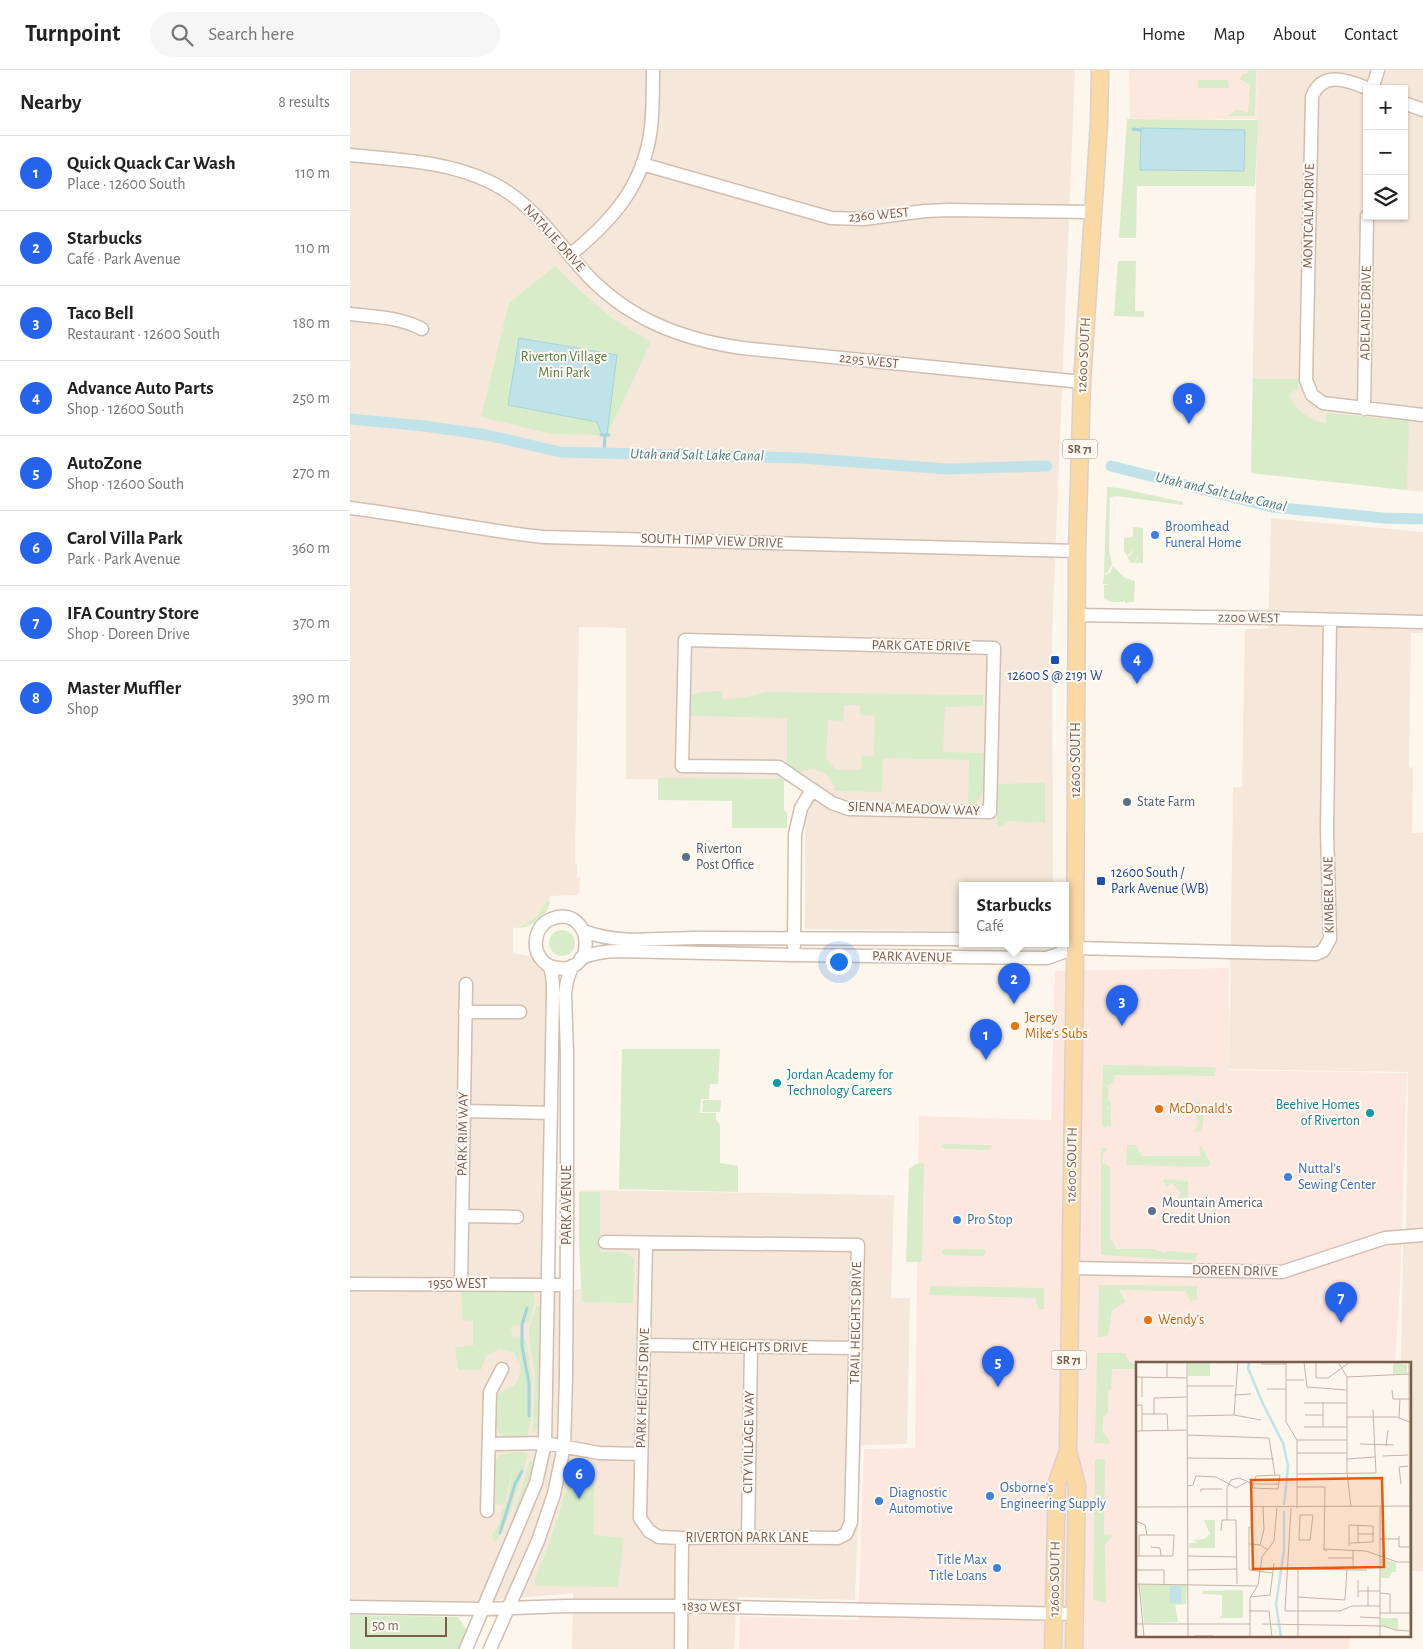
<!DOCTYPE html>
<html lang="en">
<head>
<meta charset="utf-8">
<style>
	body { margin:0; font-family:"Alegreya Sans",sans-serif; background:#f6f6f6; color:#222 }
	.controls { position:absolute; right:15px; top:15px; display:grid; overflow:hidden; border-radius:0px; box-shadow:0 1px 4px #0004 }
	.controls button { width:45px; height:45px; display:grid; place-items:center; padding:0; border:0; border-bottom:1px solid #e0e0e0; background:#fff; color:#222; font:25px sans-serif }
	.scale { position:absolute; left:15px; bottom:12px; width:82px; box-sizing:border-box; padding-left:5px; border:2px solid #7a5c4d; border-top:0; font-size:14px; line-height:18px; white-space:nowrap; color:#7a5c4d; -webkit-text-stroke:4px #fffaf3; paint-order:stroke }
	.you { position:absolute; left:488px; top:891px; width:18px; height:18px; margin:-12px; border:4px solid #fff; border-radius:50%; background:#1a73e8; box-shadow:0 0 0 8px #1a73e833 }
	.badge { display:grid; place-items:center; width:32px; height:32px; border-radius:50%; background:#2563eb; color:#fff; font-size:16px; font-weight:700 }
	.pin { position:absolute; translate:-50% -41px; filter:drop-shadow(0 1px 2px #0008) }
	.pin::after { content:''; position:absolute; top:26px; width:18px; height:15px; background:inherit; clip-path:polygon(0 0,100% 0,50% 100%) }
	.popup { position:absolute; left:609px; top:812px; width:110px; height:65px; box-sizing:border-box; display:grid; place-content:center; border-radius:0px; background:#fff; filter:drop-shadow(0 1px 4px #0005); font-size:16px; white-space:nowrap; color:#767676 }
	.popup b { font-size:19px; color:#222 }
	.popup::after { content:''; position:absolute; left:50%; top:100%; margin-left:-10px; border:10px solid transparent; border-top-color:#fff }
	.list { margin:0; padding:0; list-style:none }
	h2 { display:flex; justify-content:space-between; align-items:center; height:65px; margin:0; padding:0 20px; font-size:21px }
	h2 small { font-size:16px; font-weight:400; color:#767676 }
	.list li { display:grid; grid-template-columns:32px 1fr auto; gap:15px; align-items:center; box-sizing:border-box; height:75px; padding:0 20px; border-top:1px solid #e0e0e0 }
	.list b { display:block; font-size:19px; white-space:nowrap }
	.list p { margin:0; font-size:16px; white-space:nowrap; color:#767676 }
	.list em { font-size:16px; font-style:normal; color:#767676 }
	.icon { flex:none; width:28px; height:28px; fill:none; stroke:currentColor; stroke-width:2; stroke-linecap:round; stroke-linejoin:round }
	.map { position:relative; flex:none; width:1073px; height:1579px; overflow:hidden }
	header { display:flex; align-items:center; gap:30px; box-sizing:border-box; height:70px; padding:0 25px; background:#fff; border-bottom:1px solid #e0e0e0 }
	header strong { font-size:24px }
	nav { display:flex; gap:28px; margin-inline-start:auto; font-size:18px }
	.search { width:350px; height:45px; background:#f6f6f6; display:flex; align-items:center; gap:12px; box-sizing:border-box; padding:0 18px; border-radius:28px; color:#767676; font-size:19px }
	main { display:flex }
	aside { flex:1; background:#fff }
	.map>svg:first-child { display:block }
	.residential { fill:#f5e8da; fill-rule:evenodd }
	.commercial { fill:#fde8e0 }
	.green { fill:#d8ecc9; fill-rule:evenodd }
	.water { fill:#bfe3e8; stroke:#a5d3da }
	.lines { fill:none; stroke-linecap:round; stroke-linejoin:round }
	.stream { stroke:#a5d3da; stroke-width:3 }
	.canal { stroke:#bfe3e8; stroke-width:11 }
	.minor-casing { stroke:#d1beb0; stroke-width:15 }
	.major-casing { stroke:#dad1cd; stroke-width:19 }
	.minor { stroke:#fff; stroke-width:12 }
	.major { stroke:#fbd9a5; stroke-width:16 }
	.shop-dot { fill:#3f7fe0; stroke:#fffaf3; stroke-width:2 }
	.transit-dot { fill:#1a4fb4; stroke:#fffaf3; stroke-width:2 }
	.service-dot { fill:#5c6f8a; stroke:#fffaf3; stroke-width:2 }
	.food-dot { fill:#e8710a; stroke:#fffaf3; stroke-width:2 }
	.culture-dot { fill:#0f9aa8; stroke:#fffaf3; stroke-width:2 }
	.labels { text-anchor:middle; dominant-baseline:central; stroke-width:4; stroke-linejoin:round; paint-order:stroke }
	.shield { fill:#fffaf3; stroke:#a28b7f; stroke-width:1 }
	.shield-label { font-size:12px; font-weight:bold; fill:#7a5c4d }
	.street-label { font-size:14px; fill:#7a5c4d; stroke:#fffaf3 }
	.park-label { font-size:14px; fill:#537a41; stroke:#fffaf3 }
	.shop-label { font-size:14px; fill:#366cbe; stroke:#fffaf3; text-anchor:start }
	.transit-label { font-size:14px; fill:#164399; stroke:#fffaf3 }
	.service-label { font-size:14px; fill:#4e5e75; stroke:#fffaf3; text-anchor:start }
	.food-label { font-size:14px; fill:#c56008; stroke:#fffaf3; text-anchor:start }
	.culture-label { font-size:14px; fill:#0d838f; stroke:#fffaf3; text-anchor:start }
	.water-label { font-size:15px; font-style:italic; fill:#437c86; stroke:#fffaf3 }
	.inset-river { fill:none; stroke:#bfe3e8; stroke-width:2.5 }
	.inset-road { fill:none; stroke:#c5b3a7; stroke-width:1 }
	.view { fill:#e8590c; fill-opacity:0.15; stroke:#e8590c; stroke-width:2.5 }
	.inset-edge { fill:none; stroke:#7a5c4d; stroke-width:2.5 }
</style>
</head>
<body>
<header>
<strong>Turnpoint</strong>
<div class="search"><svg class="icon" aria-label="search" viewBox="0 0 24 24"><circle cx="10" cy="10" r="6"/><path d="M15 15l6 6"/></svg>Search here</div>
<nav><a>Home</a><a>Map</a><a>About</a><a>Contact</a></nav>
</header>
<main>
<aside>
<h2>Nearby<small>8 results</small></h2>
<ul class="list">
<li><span class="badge">1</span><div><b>Quick Quack Car Wash</b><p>Place · 12600 South</p></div><em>110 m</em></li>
<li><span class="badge">2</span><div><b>Starbucks</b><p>Café · Park Avenue</p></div><em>110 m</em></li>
<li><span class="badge">3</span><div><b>Taco Bell</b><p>Restaurant · 12600 South</p></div><em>180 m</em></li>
<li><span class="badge">4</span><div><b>Advance Auto Parts</b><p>Shop · 12600 South</p></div><em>250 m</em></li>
<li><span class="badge">5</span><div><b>AutoZone</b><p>Shop · 12600 South</p></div><em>270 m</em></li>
<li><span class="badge">6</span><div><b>Carol Villa Park</b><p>Park · Park Avenue</p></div><em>360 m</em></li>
<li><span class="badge">7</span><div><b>IFA Country Store</b><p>Shop · Doreen Drive</p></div><em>370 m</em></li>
<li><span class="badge">8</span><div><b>Master Muffler</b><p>Shop</p></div><em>390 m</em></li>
</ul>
</aside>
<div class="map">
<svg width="1073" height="1579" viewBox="0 0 1073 1579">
	<rect width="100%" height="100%" fill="#fdf6ec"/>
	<path class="residential" d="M0 0H725L702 565 703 815H613V861L455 859V711L276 709V558L229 557 225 793H227V807H230L229 823 227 825 200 826 198 839 177 857 163 858V883L181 887 188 892 196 904 197 912 190 1223 232 1219 230 1120 544 1125 541 1228H560L557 1374 511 1375 505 1530 387 1527 384 1579H222L223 1523 124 1532 0 1530Z
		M908 0H1073V422L901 403ZM1017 19H1054V146H1017Z
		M921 448 1073 462V563H1061L1059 697 1063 698 1062 763H1073V1501H1059V1293H1051L1053 1176 1056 1152 1058 1002 879 999 883 717H892L895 559H918Z"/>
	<path class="commercial" d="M779 0H908L907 49H780Z
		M879 898V1000L1057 1003 1050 1218 1045 1293H787V1565H1000L999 1579H389L390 1546 508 1550 514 1379 565 1378 569 1046 701 1050 705 901Z"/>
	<path class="green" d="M898 0H906L905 46H879L887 39 898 43 900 15 890 9 893 4 898 3Z
		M848 10H878L879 18H848Z
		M777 49 908 50 905 116H787L786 168H769Z
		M768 191H786L785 241H794V247L764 246Z
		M205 196 226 217 263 249 301 272 257 365 201 364 131 347 159 233Z
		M903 309H948V319L939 324C946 340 956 348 973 353H976L977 343 1059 351 1057 420 901 403Z
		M757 417 769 418 833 432V435L767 426 760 427 759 480 762 494 758 502 754 504Z
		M783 457 793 458V493H786L788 484 785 493H781L777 487 782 484V478L781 483 777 486 774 481V468L783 467Z
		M763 496 775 508 785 511 784 532 775 533V530L773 532H762L754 529V515L759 514H753L754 505 760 503Z
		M372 621V629L391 628 417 622 633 625V636L595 637 593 682 634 683C634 700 640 733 618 735L619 690 533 688 532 722 485 721 481 709 475 703 462 699 449 702 437 696V648L341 646 340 625 353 622ZM494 635H510V645L525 646 524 686H512L511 700H486L476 688 478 650 493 651Z
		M308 708 434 709V740L437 742V758H382V731L308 730Z
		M695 713V753L660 751 649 757 647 753 648 714Z
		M198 831 200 832C196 848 185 855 170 858L171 856C177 853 184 850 188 845 192 840 193 835 198 831Z
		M199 873a13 13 0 1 1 26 0a13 13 0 1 1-26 0Z
		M272 979H370L368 1014H360L359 1029H351L350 1043H366V1049L370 1055V1093L388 1096V1122L269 1119Z
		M753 995 866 997 865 1006 766 1005 762 1013 757 1016 759 1023 757 1029 761 1032V1036L757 1039 754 1033 757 1040 761 1037V1056L752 1057V1027L754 1028 752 1026Z
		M353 1030H371L370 1042H352Z
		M846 1030 854 1036 853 1055 850 1061 844 1062 850 1051 846 1050Z
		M595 1074 640 1075 642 1077 639 1080 595 1079 591 1076Z
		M777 1075H785L792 1086H851L849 1076 852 1077 861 1094 856 1097 776 1095Z
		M751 1078 757 1079 753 1084V1093L760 1097V1168L767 1179H804L815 1183 819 1181 847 1183 846 1191 751 1185Z
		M574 1093 572 1192H556L559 1099 566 1094Z
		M813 1109 838 1111V1129H827L831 1123 822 1113 816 1118Z
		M229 1122H250V1182C262 1182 275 1179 284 1189L283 1233 232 1232 229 1172Z
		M594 1179H633L636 1182 633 1186 594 1185 591 1182Z
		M749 1215 847 1216V1230L840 1231 836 1221 769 1220 776 1232 762 1240 758 1266 748 1267Z
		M580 1216 694 1218V1239H688L685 1228 580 1225Z
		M111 1222H184L185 1233 181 1244 178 1242 181 1245 179 1252 164 1256 165 1252 164 1248 165 1252 161 1259 164 1271 165 1266 176 1270 182 1311 181 1351H179L180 1352 177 1367C168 1367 149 1370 146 1358 145 1355 146 1349 146 1346 146 1340 145 1332 147 1327 153 1313 170 1325 170 1296 170 1291 172 1290 170 1285L169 1294 164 1282 150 1279 136 1286 131 1300H108L105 1277 123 1276V1251L113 1250Z
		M187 1235 190 1237 188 1356 185 1362 183 1361 185 1303 179 1268V1258Z
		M747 1283H775L780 1293H787V1299H762L761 1319 758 1321V1344L753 1347V1363L758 1368 759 1374 745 1373Z
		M172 1382 178 1384 176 1394 173 1393 175 1395 160 1443 146 1472 143 1470 142 1464 150 1453 151 1442 158 1429 163 1397 156 1429 153 1435 145 1434V1390L151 1384Z
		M745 1389H755L754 1464 763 1465 755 1474 756 1533 743 1530Z
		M182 1390 183 1395 172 1435 136 1518 133 1519C153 1479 168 1436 179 1392Z
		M225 1391 244 1393V1465L274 1468 268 1517 185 1516V1508L199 1474Z
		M0 1545 108 1547 118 1562 110 1579H0Z"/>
	<path class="water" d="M791 58 895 60 894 101 790 100Z
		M169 268 267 285 257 365H252L247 352 158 335Z"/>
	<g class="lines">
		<path class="stream" d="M783 59 791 60
			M251 365H259
			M254 382 255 365
			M177 1238 172 1255V1276L179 1314V1346
			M150 1463 165 1414 172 1401"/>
		<path class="canal" d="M0 349 74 356 137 365 210 382 452 388 597 399 697 396
			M761 396 922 437 1033 448 1073 449"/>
		<g class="minor-casing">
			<path id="minor" d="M1019 19C998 10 972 0 962 27L956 310 962 325 973 333 1073 345
				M1022 19 1028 0
				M1054 33 1073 40
				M0 85C48 90 97 91 140 112 179 130 203 166 230 197 273 247 329 269 392 278L732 312
				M292 94 481 148 514 149 575 141 599 140 743 142
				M220 185C263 150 294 115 301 58 303 39 303 19 303 0
				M0 244C25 247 50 247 72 259
				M1014 339 1017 146
				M0 438C65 446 128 460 193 467L727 481
				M726 545 918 548 1073 552
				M335 570 644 578 640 742 499 739 482 733 429 697 332 696Z
				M234 861C268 875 310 868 347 868 435 869 524 869 613 869
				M711 873 725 878 966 884 973 881 980 869 977 761 980 550
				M444 876 445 764 451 738 462 720
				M231 888C244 883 255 881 268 881L444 885 697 888 725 878
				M115 942H170
				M114 1041 201 1043
				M112 1146 167 1147
				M255 1172 508 1175 501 1452 496 1464 488 1468 398 1467 332 1468 309 1467 299 1461 290 1448 296 1173
				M721 1198 932 1202 1035 1168 1073 1165
				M111 1213 116 914
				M0 1214 217 1215
				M295 1275 506 1278
				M139 1374 195 1373 249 1383 291 1384
				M137 1441 140 1322 152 1299
				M398 1467 401 1276
				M0 1537 134 1539 216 1536H331L724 1544
				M116 1579 186 1413 195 1373 203 922C203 915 203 902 199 896 197 894 194 893 193 891 187 885 185 877 186 870 187 861 192 853 201 849 244 832 251 913 199 896
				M140 1579 188 1471 204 1424 214 1376 216 1307 217 1157V984L215 923 217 911 222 896
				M331 1579 332 1468"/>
		</g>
		<g class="major-casing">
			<path id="major" d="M703 1579 707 1412 718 1381
				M724 1579 727 1416 718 1381 725 898 727 481 732 312 749 53 750 0"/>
		</g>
		<use href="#minor" class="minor"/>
		<use href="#major" class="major"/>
	</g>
	<g class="shop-dot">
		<circle cx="805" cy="465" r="5"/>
		<circle cx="938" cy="1107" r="5"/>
		<circle cx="607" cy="1150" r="5"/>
		<circle cx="640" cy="1426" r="5"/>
		<circle cx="529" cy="1431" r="5"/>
		<circle cx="647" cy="1498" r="5"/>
	</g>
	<g class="transit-dot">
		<rect x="700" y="585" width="10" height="10" rx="2.5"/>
		<rect x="746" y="806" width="10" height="10" rx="2.5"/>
	</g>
	<g class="service-dot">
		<circle cx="777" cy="732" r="5"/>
		<circle cx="336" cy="787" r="5"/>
		<circle cx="802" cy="1141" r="5"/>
	</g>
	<g class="food-dot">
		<circle cx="665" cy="956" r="5"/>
		<circle cx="809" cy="1039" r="5"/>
		<circle cx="798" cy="1250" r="5"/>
	</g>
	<g class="culture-dot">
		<circle cx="427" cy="1013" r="5"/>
		<circle cx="1020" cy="1043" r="5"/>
	</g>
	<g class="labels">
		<g class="shield">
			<rect x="712.5" y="369.5" width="35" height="19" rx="4"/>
			<rect x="701.5" y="1280.5" width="35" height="19" rx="4"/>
		</g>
		<g class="shield-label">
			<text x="730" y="379">SR 71</text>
			<text x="719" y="1290">SR 71</text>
		</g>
		<g class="street-label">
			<text transform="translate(529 145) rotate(-5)">2360 WEST</text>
			<text transform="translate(959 146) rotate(-89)">MONTCALM DRIVE</text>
			<text transform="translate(204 168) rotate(48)">NATALIE DRIVE</text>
			<text transform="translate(1016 243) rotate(-89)">ADELAIDE DRIVE</text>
			<text transform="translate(734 285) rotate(-87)">12600 SOUTH</text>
			<text transform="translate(519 291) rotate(6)">2295 WEST</text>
			<text transform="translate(362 471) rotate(2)">SOUTH TIMP VIEW DRIVE</text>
			<text transform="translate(899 548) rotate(1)">2200 WEST</text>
			<text transform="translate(571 576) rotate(1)">PARK GATE DRIVE</text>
			<text transform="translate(726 690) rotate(-90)">12600 SOUTH</text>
			<text transform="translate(564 739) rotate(2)">SIENNA MEADOW WAY</text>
			<text transform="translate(979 825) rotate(-91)">KIMBER LANE</text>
			<text transform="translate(562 887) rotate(1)">PARK AVENUE</text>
			<text transform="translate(113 1064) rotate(-89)">PARK RIM WAY</text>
			<text transform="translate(722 1095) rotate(-89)">12600 SOUTH</text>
			<text transform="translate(217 1135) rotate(-90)">PARK AVENUE</text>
			<text transform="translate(885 1201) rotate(1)">DOREEN DRIVE</text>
			<text x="108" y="1214">1950 WEST</text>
			<text transform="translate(506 1253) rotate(-89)">TRAIL HEIGHTS DRIVE</text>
			<text transform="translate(400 1277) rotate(1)">CITY HEIGHTS DRIVE</text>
			<text transform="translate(293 1318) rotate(-88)">PARK HEIGHTS DRIVE</text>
			<text transform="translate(399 1372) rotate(-89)">CITY VILLAGE WAY</text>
			<text x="397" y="1468">RIVERTON PARK LANE</text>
			<text transform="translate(705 1509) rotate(-89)">12600 SOUTH</text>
			<text transform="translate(362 1537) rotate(1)">1830 WEST</text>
		</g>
		<g class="park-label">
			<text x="214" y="287">Riverton Village<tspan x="214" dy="16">Mini Park</tspan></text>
		</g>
		<g class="shop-label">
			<text x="815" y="457">Broomhead<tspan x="815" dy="16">Funeral Home</tspan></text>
			<text x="948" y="1099">Nuttal's<tspan x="948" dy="16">Sewing Center</tspan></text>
			<text x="617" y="1150">Pro Stop</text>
			<text x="650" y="1418">Osborne's<tspan x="650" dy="16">Engineering Supply</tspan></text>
			<text x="539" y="1423">Diagnostic<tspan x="539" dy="16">Automotive</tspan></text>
			<text x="637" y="1490" text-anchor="end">Title Max<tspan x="637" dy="16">Title Loans</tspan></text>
		</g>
		<g class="transit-label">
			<text x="705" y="606">12600 S @ 2191 W</text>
			<text x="761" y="803" text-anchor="start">12600 South /<tspan x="761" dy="16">Park Avenue (WB)</tspan></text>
		</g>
		<g class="service-label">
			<text x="787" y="732">State Farm</text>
			<text x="346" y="779">Riverton<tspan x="346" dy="16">Post Office</tspan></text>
			<text x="812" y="1133">Mountain America<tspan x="812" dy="16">Credit Union</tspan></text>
		</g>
		<g class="food-label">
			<text x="675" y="948">Jersey<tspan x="675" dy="16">Mike's Subs</tspan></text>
			<text x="819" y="1039">McDonald's</text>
			<text x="808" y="1250">Wendy's</text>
		</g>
		<g class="culture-label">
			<text x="437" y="1005">Jordan Academy for<tspan x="437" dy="16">Technology Careers</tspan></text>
			<text x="1010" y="1035" text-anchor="end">Beehive Homes<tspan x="1010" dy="16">of Riverton</tspan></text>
		</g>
		<g class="water-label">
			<text transform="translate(347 385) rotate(1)">Utah and Salt Lake Canal</text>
			<text transform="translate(871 422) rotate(13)">Utah and Salt Lake Canal</text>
		</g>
	</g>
	<g transform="translate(786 1292)">
		<rect width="275" height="275" fill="#fdf6ec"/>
		<path d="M52 0H74V14H52ZM257 0 271 3V11L257 12ZM68 158H79V186H53V181H62L57 178 68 177 74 172ZM245 196 260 201V210H256L253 216H245ZM4 222 51 223 50 242 39 243 42 260 8 261ZM107 228V256H83L86 253V233L67 232V229ZM245 256H262V268L245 263Z" fill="#d8ecc9"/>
		<path d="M34 224H45V241H34Z" fill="#bfe3e8"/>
		<path class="inset-river" d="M113 0 112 6 127 42 147 81 152 104 148 143M145 275 140 242 148 189V149"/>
		<path class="inset-road" d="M31 0V16M51 0 52 275M150 0V60L161 78V146M168 0 171 25M180 0V16H192L214 0M202 0 211 15V110L215 145M273 0 274 275M125 2H150M0 15 51 16M6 15V35M211 15 273 12M150 18H168M51 24H98M171 25 211 28M131 27H150M256 28 257 37H273M98 33 115 32M187 40V65M168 41H211M0 43H6V69M6 52H31L32 68M18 52V36L51 35M98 53 102 0M169 53H187M51 54 98 53 125 58M211 55H260L274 60M263 56 264 37M168 65H211M0 69 51 68M51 73 133 76 139 113M161 78H211M224 82 258 83M250 84 252 68M161 91H211M247 94 272 93M51 96 138 97M211 97 239 95M161 112 240 111 237 48M144 113 142 127 116 126 120 114ZM265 122 263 105 272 104M51 124 57 123 60 114 80 115 100 126 111 120M161 125H189L188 186M65 130V127H86M0 145 275 144M244 145V275M155 146 149 249H204L216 244H244M164 153H177L174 178H163ZM91 158V126L95 118 103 116 117 122H143M0 159 9 163 11 173M222 163V181M116 165H113V208L136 211M85 169 86 158H100L101 222M222 172H238M263 174V185H273M243 177H263M113 182 124 183 132 188M124 183 128 167 127 145M213 184V163L237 164V180L214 181M15 185 24 186 25 194M217 188V207M191 189 187 187 230 189 261 200H274M0 194H37L38 173H3V194M52 194 100 195M192 196H217M153 207 231 208M0 208H28V222M52 208 101 207M0 222 121 224M3 222 8 275M222 229H244M244 231 254 232V251M114 235 134 233 138 201M162 235 209 238M222 235V218M209 238 211 207M232 244V224M113 249H133L136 275M244 251H274M224 255 244 256M0 262H114M126 262 248 264 259 268 274 269M59 274H77M114 275V236L122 223 126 195 138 179 141 146M162 275V207"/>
		<path class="view" d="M246 116 248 205 117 207 115 118Z"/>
		<rect width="275" height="275" class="inset-edge"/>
	</g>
</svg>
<div class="controls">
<button>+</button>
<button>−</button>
<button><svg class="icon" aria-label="layers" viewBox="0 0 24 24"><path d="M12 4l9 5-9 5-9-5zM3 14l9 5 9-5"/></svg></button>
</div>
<div class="scale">50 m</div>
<div class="you"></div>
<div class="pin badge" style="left:636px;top:990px">1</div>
<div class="pin badge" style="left:664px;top:934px">2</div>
<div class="popup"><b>Starbucks</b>Café</div>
<div class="pin badge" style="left:772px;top:956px">3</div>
<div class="pin badge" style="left:787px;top:614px">4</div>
<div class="pin badge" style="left:648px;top:1317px">5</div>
<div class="pin badge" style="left:229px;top:1429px">6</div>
<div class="pin badge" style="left:991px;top:1253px">7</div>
<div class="pin badge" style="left:839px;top:354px">8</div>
</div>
</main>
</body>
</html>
